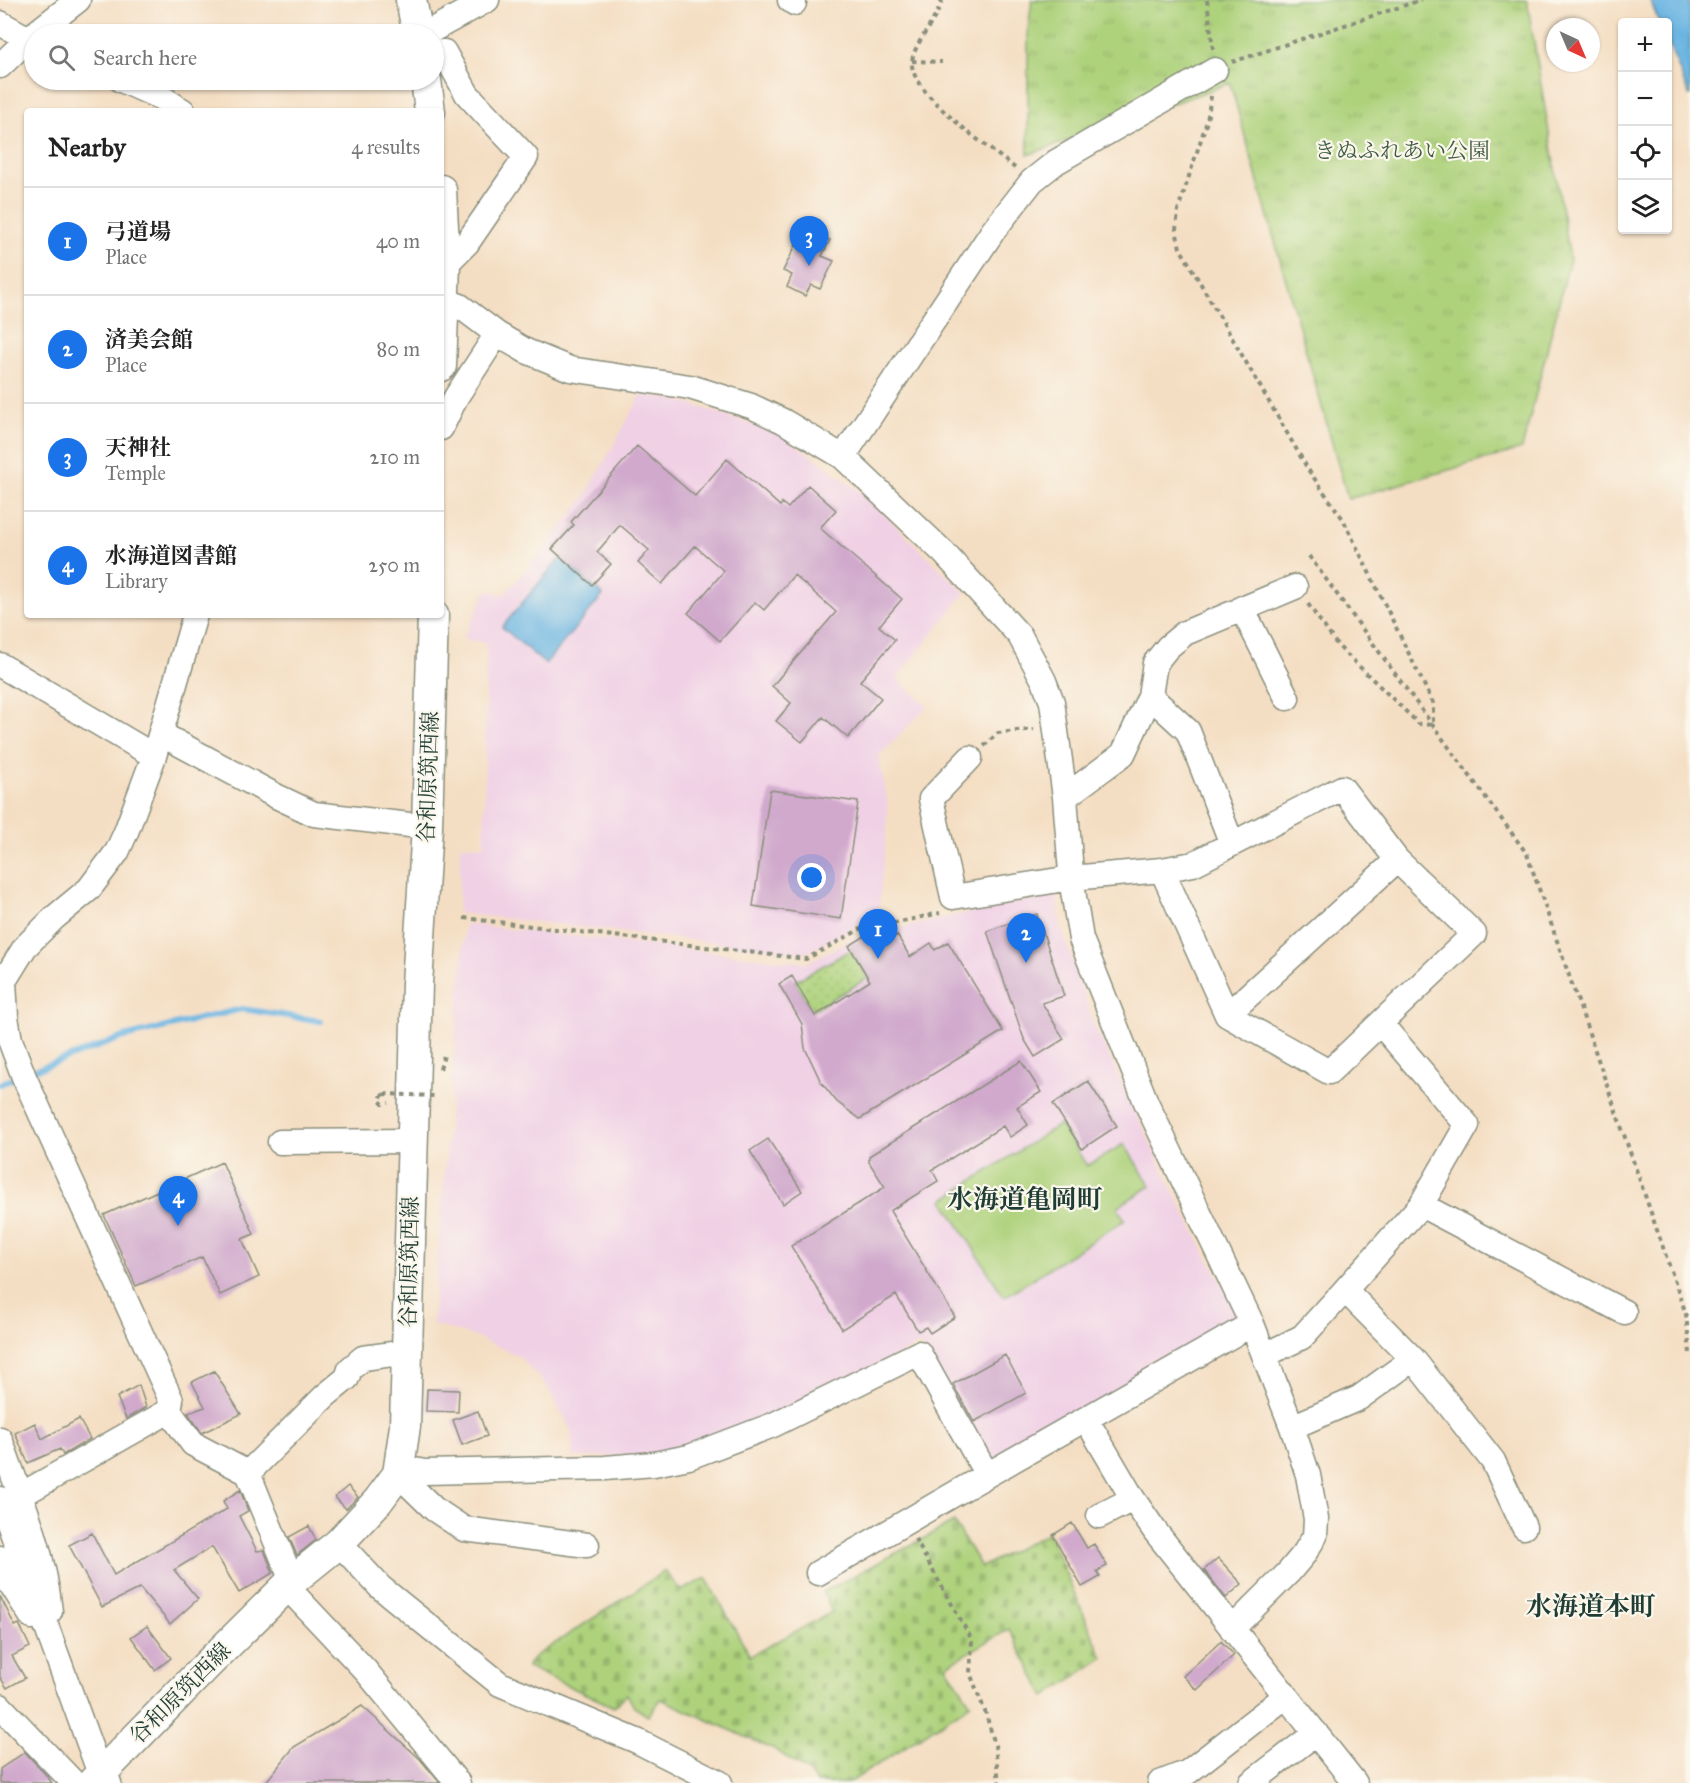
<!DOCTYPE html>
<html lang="en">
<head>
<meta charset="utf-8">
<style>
	body { margin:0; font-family:"IM FELL Great Primer","Noto Serif JP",serif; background:#f6f6f6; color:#222 }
	.controls { position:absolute; right:18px; top:18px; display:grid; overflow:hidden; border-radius:6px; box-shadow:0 2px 4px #0004 }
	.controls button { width:54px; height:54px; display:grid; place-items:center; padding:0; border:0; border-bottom:2px solid #e0e0e0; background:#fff; color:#222; font:30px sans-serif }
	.compass { position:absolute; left:1546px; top:18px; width:54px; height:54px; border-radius:50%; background:#fff; box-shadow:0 2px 4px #0004; rotate:136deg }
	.you { position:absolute; left:812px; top:878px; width:21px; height:21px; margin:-15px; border:4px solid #fff; border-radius:50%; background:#1a73e8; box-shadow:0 0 0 9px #1a73e833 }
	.badge { display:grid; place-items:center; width:39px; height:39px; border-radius:50%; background:#1a73e8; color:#fff; font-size:20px; font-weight:700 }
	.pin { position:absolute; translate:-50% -50px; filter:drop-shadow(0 2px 3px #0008) }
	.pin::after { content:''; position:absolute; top:32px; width:21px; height:18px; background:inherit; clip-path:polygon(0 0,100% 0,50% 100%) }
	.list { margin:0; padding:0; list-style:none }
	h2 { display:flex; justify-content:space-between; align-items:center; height:78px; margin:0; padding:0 24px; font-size:26px }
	h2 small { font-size:20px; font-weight:400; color:#767676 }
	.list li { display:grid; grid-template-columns:39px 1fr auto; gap:18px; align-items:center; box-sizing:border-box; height:108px; padding:0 24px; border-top:2px solid #e0e0e0 }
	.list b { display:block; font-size:22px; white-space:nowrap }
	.list p { margin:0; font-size:20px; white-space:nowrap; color:#767676 }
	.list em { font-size:20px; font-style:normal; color:#767676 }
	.icon { flex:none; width:33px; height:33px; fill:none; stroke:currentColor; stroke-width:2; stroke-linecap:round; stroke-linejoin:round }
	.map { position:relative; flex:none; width:1690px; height:1783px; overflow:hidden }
	.search { position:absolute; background:#fff; box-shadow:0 2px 4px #0004; left:24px; top:24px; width:420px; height:66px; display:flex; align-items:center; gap:15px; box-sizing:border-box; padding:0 21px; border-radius:33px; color:#767676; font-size:22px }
	.panel { position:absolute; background:#fff; box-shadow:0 2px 4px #0004; left:24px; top:108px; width:420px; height:510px; border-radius:6px }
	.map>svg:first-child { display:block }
	.built { fill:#f0d0e5 }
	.grass { fill:url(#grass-dots); stroke:#668858; stroke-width:1.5 }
	.cemetery { fill:url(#cemetery-stones); stroke:#668858; stroke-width:1.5 }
	.park { fill:url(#park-tufts); stroke:#668858; stroke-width:1.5 }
	.pitch { fill:#aed27c; stroke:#668858; stroke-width:1.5 }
	.water { fill:#69b4e2; stroke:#44788b; stroke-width:1.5 }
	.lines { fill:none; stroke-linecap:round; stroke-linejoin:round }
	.stream { stroke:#69b4e2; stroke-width:6 }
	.building { fill:#d0a9cc }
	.minor-casing { stroke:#8a8e7c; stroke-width:27 }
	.major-casing { stroke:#8a8e7c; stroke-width:33 }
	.path { stroke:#8a8e7c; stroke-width:4; stroke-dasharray:4.5 4.5; stroke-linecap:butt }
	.minor { stroke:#fff; stroke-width:24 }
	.major { stroke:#fff; stroke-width:30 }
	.path-bridge { stroke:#8a8e7c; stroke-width:4; stroke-dasharray:4.5 4.5; stroke-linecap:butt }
	.labels { text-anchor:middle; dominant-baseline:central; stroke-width:4.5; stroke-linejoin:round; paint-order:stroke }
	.park-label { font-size:22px; fill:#3c5b42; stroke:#fbf7ec }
	.street-label { font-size:22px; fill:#1f3d34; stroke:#fbf7ec }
	.quarter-label { font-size:26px; font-weight:bold; fill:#1f3d34; stroke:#fbf7ec }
</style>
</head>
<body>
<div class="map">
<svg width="1690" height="1783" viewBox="0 0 1690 1783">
	<defs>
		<pattern id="grass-dots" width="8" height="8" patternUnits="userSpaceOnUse" patternTransform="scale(1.5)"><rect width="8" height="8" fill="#aed27c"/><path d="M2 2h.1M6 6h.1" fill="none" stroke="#95b56c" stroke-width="1.8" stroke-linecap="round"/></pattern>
		<pattern id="cemetery-stones" width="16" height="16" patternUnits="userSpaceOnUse" patternTransform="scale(1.5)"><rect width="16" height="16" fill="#aed27c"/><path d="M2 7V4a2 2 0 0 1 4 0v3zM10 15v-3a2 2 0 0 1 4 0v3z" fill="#95b56c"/></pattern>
		<pattern id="park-tufts" width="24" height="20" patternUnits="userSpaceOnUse" patternTransform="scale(1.5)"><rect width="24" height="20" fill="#aed27c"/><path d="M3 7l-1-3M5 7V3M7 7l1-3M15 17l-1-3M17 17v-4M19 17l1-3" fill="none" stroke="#95b56c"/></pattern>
	</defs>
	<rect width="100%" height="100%" fill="#fbf7ec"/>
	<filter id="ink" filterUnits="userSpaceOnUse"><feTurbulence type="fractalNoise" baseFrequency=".0167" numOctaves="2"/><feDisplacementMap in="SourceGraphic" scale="12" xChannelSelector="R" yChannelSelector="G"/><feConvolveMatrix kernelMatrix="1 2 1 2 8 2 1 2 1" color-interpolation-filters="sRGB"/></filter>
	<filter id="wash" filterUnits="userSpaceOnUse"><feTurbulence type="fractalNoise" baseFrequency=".008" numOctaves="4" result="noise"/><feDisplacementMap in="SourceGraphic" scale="24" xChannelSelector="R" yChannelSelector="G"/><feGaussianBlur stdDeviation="1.35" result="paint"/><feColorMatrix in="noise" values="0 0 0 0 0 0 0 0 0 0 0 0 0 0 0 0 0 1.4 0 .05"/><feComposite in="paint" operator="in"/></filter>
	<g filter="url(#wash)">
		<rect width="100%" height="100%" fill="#f4dec3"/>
		<path class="built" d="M641 395 664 397 684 402 774 432 804 450 862 493 965 593 897 679 928 706 878 757 887 798V826L878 915 806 953 458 913 461 845 484 846 486 643 463 639 487 590 504 595 567 521 586 495Z
			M1056 893 1061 927 1094 1025 1169 1182 1206 1255 1244 1323 989 1469 920 1344 797 1405 669 1455 573 1457 571 1430 547 1387 519 1356 476 1337 432 1324 465 924 807 963 870 929 886 931Z"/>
		<path class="grass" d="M851 950 868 978 812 1011 795 981Z"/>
		<path class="cemetery" d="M954 1522 981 1567 1048 1533 1103 1658 1045 1697 1009 1629 946 1666 971 1704 849 1783H817L808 1772 777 1751 661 1699 648 1716 634 1707 627 1694 614 1707 527 1667 534 1657 665 1571 681 1591 706 1578 750 1656 832 1612 823 1592Z"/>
		<path class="park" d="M1032 0H1527L1570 259 1522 449 1348 499 1230 83 1028 155V30Z"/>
		<path class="pitch" d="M1060 1124 1087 1166 1124 1144 1151 1186 1117 1207 1125 1220 1004 1297 943 1200Z"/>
		<path class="water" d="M1650 0H1690V97L1668 42V22H1659Z
			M560 558 603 595 545 664 502 627Z"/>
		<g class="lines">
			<path class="stream" d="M27 1073 124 1037 242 1009 321 1021
				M0 1084 17 1077"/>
		</g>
		<g id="blocks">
			<path class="building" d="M813 232 830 240 822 256 834 261 820 289 811 285 805 296 787 287 792 275 783 271 796 245 805 249Z
				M637 446 695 496 727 459 780 506 782 503 788 508 808 485 836 510 820 528 902 599 879 626 895 640 860 681 881 698 848 738 823 717 802 742 776 721 791 703 772 686 836 612 794 575 764 610 755 602 720 641 688 613 724 571 695 546 662 584 638 563 649 550 620 525 597 552 611 564 592 585 552 549 574 525 571 522Z
				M770 790 858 802 841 919 753 906Z
				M1037 914 1064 996 1042 1003 1064 1039 1035 1057 1024 1039 987 931Z
				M873 931 881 945 897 935 910 957 931 943 935 950 948 942 1003 1031 860 1119 837 1102 821 1082 805 1048 802 1024 779 984 792 976 815 1016 870 981 849 946Z
				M1021 1061 1041 1092 1017 1107 1028 1125 1010 1137 1003 1126 932 1170 938 1181 890 1211 955 1317 930 1333 926 1327 918 1331 896 1295 842 1329 791 1246 885 1187 869 1162V1156Z
				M1088 1081 1117 1126 1082 1149 1053 1104Z
				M768 1139 802 1191 783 1204 750 1151Z
				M222 1162 254 1234 242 1239 259 1277 220 1295 202 1257 136 1286 104 1215Z
				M1005 1355 1026 1393 974 1422 953 1384Z
				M214 1371 241 1414 202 1433 188 1413 205 1407 192 1382Z
				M139 1385 146 1407 126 1419 117 1397Z
				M427 1389 459 1390 458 1412 426 1411Z
				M478 1411 487 1436 462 1445 453 1420Z
				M79 1419 90 1439 63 1455 60 1449 28 1463 15 1433 35 1423 42 1439Z
				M348 1486 358 1497 346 1509 335 1497Z
				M240 1490 248 1511 239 1516 257 1551 264 1550 273 1573 239 1593 212 1547 174 1570 198 1599 170 1624 140 1588 102 1607 69 1545 92 1533 114 1575 227 1509 223 1501Z
				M1072 1523 1087 1548 1094 1544 1107 1566 1097 1571 1100 1577 1082 1587 1053 1535Z
				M309 1526 316 1540 297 1555 289 1537Z
				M1218 1558 1242 1584 1226 1598 1204 1570Z
				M0 1596 15 1626 19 1624 30 1647 12 1656 25 1678 7 1688 0 1677Z
				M147 1626 171 1658 155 1670 131 1637Z
				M1221 1641 1234 1655 1197 1690 1183 1676Z
				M362 1706 420 1759 440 1783H265L294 1747Z
				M25 1752 46 1775 52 1783H0V1769Z"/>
		</g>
	</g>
	<g filter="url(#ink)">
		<use href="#blocks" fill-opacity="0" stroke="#8a8e7c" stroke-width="1.5"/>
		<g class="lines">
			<g class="minor-casing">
				<path id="minor" d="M790 0 794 3
					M0 23 34 42
					M425 34 487 0
					M434 53 444 52 467 94 526 157 467 243 445 265
					M0 66 28 39 78 0
					M121 80 164 99 183 111
					M441 302 444 300 460 306 497 334 526 351 570 369 690 387 751 406 783 421 843 457 943 552 1020 636 1044 681 1052 702 1065 797 1072 885 1081 939 1146 1102 1252 1324 1292 1427 1308 1475 1316 1519 1315 1536 1304 1554 1289 1572 1232 1629
					M441 428 456 397 497 334
					M843 457 993 231 1032 181 1056 162 1215 70
					M1242 608 1287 698
					M0 665 154 756
					M1150 696 1188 731 1232 844
					M161 734 276 796 314 814 427 827
					M970 758 931 799 953 897 1071 878 1162 870 1193 864 1342 788 1397 860 1474 934 1329 1072 1227 1015 1162 870
					M1065 797 1123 754 1150 696 1155 663 1168 647 1185 633 1295 587
					M1227 1015 1397 860
					M1381 1024 1467 1125 1421 1205 1345 1290 1413 1359 1493 1461 1524 1527
					M280 1142 412 1141
					M1421 1205 1624 1312
					M1265 1355 1302 1337 1345 1290
					M169 1411 193 1444 248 1473 292 1581
					M1086 1419 1133 1499 1155 1531 1355 1783
					M1292 1427 1359 1398 1413 1359
					M0 1439C21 1499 43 1547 50 1611
					M400 1467 424 1472 605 1468 654 1464 689 1457 773 1425 919 1353 987 1475
					M248 1473 325 1396 347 1378 350 1369 363 1358 407 1352
					M398 1474 434 1509 464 1529 587 1545
					M21 1495 169 1411 171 1400 24 1077 10 1040 6 1017 4 981 25 947 54 918 89 889 117 852 126 832 154 756 195 615
					M0 1499 100 1774 109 1783
					M1099 1516 1133 1499
					M339 1543 380 1587 500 1684 637 1741 720 1783
					M0 1558 9 1581 32 1617
					M818 1573 987 1475 1252 1324
					M287 1587 366 1671 458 1783
					M0 1706 74 1783
					M1160 1783 1188 1772 1286 1696
					M1251 1783 1316 1733"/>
			</g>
			<g class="major-casing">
				<path id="major" d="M411 0 418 34
					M426 80 430 111
					M441 190 445 265 441 366
					M92 1783 208 1664 292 1581 339 1543 378 1501 398 1474 405 1426 417 984 427 827 433 615"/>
			</g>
			<path class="path" d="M942 0C937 21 913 44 912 62 909 93 991 149 1015 168
				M1207 0 1213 49
				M912 61 942 62
				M1232 62 1421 0
				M1211 96 1207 121 1178 210 1176 230 1180 248 1309 471 1343 519 1433 703V724
				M1309 556 1527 854 1686 1314 1690 1353
				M1308 604 1338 646 1419 724 1433 725
				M984 746 998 733 1034 729
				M464 918 806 959 870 924 886 925 940 913
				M440 1069 444 1055
				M384 1094 381 1097 380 1101 383 1104 389 1103
				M915 1539 972 1640 970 1673 986 1714 995 1745 999 1783"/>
			<use href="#minor" class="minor"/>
			<use href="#major" class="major"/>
			<path class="path-bridge" d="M384 1094 434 1096"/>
		</g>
	</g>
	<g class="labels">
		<g class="park-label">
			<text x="1402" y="150">きぬふれあい公園</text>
		</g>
		<g class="street-label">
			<text transform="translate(428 777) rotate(-88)">谷和原筑西線</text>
			<text transform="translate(409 1262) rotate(-89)">谷和原筑西線</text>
			<text transform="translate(180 1693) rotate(-45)">谷和原筑西線</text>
		</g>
		<g class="quarter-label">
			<text x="1025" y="1199">水海道亀岡町</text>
			<text x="1591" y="1606">水海道本町</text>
		</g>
	</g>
</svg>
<div class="controls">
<button>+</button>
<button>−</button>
<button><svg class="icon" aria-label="locate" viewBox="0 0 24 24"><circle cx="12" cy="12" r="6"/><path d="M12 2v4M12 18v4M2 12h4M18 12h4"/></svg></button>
<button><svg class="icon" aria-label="layers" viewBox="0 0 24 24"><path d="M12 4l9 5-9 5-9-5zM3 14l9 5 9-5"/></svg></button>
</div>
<svg class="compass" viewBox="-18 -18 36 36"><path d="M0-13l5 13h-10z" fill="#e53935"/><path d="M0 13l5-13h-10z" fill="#767676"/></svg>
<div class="you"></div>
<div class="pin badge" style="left:878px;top:959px">1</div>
<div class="pin badge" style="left:1026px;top:963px">2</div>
<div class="pin badge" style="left:809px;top:266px">3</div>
<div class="pin badge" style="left:178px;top:1226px">4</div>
<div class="search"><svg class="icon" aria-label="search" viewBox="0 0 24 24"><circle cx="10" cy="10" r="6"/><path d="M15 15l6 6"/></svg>Search here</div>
<section class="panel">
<h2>Nearby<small>4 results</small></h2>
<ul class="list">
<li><span class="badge">1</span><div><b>弓道場</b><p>Place</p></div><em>40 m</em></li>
<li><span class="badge">2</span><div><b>済美会館</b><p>Place</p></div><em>80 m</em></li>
<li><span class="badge">3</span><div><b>天神社</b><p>Temple</p></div><em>210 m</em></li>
<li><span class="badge">4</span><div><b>水海道図書館</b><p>Library</p></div><em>250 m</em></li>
</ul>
</section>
</div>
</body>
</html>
